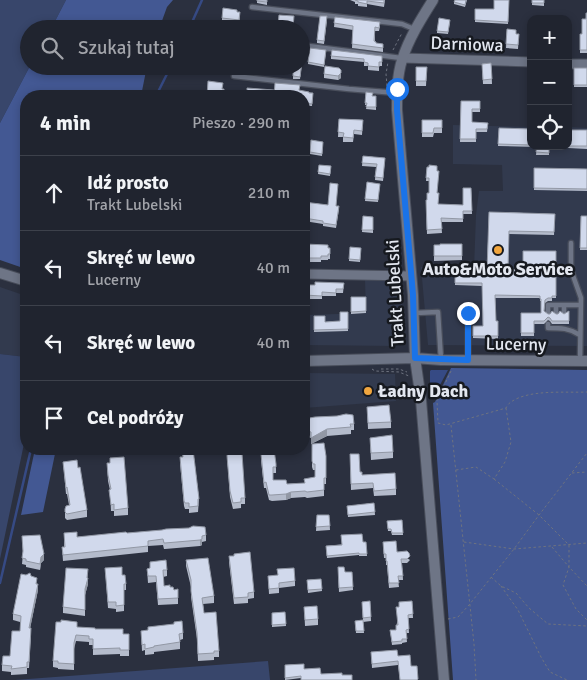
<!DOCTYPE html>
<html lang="pl">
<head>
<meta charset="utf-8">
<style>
	body { margin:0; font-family:Signika,sans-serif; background:#282c37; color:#f1f3f6 }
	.controls { position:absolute; right:15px; top:15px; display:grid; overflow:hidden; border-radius:10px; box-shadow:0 2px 8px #0003 }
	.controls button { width:45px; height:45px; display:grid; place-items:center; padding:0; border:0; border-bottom:1px solid #3d414b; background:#20242f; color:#f1f3f6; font:25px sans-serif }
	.stop { position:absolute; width:15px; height:15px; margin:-11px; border:4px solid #1a73e8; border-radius:50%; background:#fff }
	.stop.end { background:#1a73e8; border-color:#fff; box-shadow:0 1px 5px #0008 }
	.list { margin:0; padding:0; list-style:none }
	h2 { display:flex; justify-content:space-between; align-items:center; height:65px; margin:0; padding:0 20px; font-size:21px }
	h2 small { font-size:16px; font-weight:400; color:#a2a4aa }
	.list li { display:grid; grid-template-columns:32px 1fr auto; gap:15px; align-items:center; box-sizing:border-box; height:75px; padding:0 20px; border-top:1px solid #3d414b }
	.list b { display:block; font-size:19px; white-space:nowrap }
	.list p { margin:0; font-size:16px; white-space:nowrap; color:#a2a4aa }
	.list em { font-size:16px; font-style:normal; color:#a2a4aa }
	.icon { flex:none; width:28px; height:28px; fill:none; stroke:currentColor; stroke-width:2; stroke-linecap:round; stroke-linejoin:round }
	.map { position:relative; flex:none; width:587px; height:680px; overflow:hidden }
	.search { position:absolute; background:#20242f; box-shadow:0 2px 8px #0003; left:20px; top:20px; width:290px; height:55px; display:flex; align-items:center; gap:12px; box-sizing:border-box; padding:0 18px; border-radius:28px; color:#a2a4aa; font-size:19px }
	.panel { position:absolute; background:#20242f; box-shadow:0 2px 8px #0003; left:20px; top:90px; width:290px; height:365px; border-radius:20px }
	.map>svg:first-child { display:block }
	.built { fill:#323a4e }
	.green { fill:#38466b }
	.forest { fill:#435893 }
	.water { fill:#364a84 }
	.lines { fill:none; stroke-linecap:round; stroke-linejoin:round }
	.stream { stroke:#364a84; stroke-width:2.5 }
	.service-casing { stroke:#494e5b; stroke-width:7 }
	.minor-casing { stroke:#494e5b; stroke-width:11 }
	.tertiary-casing { stroke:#494e5b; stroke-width:12 }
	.path { stroke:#6e7380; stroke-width:1; stroke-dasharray:2.5 2.5; stroke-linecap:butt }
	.service { stroke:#6e7586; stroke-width:4.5 }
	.minor { stroke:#6e7586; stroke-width:9 }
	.tertiary { stroke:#6e7586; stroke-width:10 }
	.wall { fill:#b4bbcb }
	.shaded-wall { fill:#9298a5 }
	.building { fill:#d1d9ec; stroke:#9298a5 }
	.route { stroke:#1a73e8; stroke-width:6 }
	.poi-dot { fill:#f1a63f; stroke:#16191f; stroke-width:2 }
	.labels { text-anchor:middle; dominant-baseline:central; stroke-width:5; stroke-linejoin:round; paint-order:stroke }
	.street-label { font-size:18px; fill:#e3e7f0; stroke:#16191f }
	.poi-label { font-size:18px; font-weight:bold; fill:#e3e7f0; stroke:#16191f }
</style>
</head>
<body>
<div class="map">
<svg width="587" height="680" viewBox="0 0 587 680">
	<rect width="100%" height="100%" fill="#2b303f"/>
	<path class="built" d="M453 125 531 127V146H568V127L587 128V346L428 345 421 267 474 269 476 215 479 191H503L502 165 453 164Z
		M365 280H397L401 289 405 339 399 346 304 345V312H308V315L366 313Z
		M0 287 26 296V357L0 354Z
		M306 373 395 374 396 401 304 408V377Z"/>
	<path class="green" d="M0 0H66L51 29H29V66H30L0 123Z
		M0 354 26 357V434L0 559Z
		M268 661 270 680H15Z"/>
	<path class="forest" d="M66 0H173L167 7 159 29H51Z
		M30 66H147L141 96H26V269L0 260V123Z
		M451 368 587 370V680H453L433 403 435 402Z
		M35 449H56L43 512 21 515Z"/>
	<path class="water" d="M431 370H448L433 398H430V371Z"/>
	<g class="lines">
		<path class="stream" d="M189 29 202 0
			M156 96 171 66
			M0 583 31 449"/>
		<g class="service-casing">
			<path id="service" d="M252 7 402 24 414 29
				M301 45 401 58
				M234 76 349 89 397 93
				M571 243V270L581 298 580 361
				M415 313 438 312 441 360
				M468 313V360
				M548 313V305H580
				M556 313V305
				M564 313V305
				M548 324V328C561 328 569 328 580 335"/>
		</g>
		<g class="minor-casing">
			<path id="minor" d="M403 58 531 62
				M568 64H587
				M304 274 411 276"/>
		</g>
		<g class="tertiary-casing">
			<path id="tertiary" d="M433 0C421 19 409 38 402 60 397 76 397 93 397 110L413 295 415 358 421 400 444 680
				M0 273 26 281
				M304 361 415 358 441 360 587 361"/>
		</g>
		<path class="path" d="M393 50 402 33
			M387 86 386 74 388 62
			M372 369 375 371 399 372 409 376
			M381 369H399L407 372
			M451 371 437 401 438 423 446 425 506 408C507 406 509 403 511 402 529 389 566 393 587 392
			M451 425 474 644 476 680
			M456 470 476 467 494 479 505 462 511 442 506 408
			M572 473 587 472
			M494 479 539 515 569 545V567L587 586
			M464 542 514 549 587 543
			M552 547 569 567 563 585 576 609 587 620
			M491 577 501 586 516 593 529 608 548 624 587 626
			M501 586 518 610 541 657 550 672 567 680
			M448 619 458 617 469 605 514 549 539 515 587 453"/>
		<use href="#service" class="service"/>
		<use href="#minor" class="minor"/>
		<use href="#tertiary" class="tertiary"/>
	</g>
	<path class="wall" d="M257 0H267V5L257 3Z
		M350 0H385L384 7 367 4V7L358 6V4H355V2Z
		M467 0 465 7 454 4V2Z
		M509 0 508 24 475 22V9H494Z
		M532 0H544V6L532 5Z
		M237 12 240 16 239 24 222 22V18Z
		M587 13V53H580V34H582Z
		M279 15 294 20 293 29H278Z
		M335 17 380 26 379 31H375V41L376 43 383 44V52L352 48 353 30 334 27Z
		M327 20 324 44 317 43V40Z
		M450 22 448 34 437 33V31Z
		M507 29 516 34H519L518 49 506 48Z
		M326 52 324 67 308 64V62Z
		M331 56H382V66H379V71L368 70V66H364V62L331 59Z
		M491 63 492 84H483L482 64Z
		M302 64 300 79H293V66Z
		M416 67H427L426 86H416Z
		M574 68H587V87H574Z
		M341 70V78L338 80 324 78V74Z
		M274 90 299 91 313 93 312 106H304V96Z
		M366 92 373 96H376V110L366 109 367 105H365Z
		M461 101H480V112H472V122L488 123 487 132H476V142H460Z
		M568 102H571V117H568Z
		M339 119 363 120 362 135 354 134 353 142H343V137H338Z
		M422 120H442V133H434L433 137H422Z
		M499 128 531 129V146H568L587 130V149L549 147V155H536L537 147 498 146Z
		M311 140 323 142 322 156 310 154Z
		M363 156 385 158 383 181 375 180 376 167 362 166Z
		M319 165 331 166 330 176 318 174Z
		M427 167 437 193 438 204 463 205 471 188 472 214H463V222H441L442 233 427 234 426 204 429 193V181H426Z
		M534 168 587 169V191L534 190Z
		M367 182 380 184 378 202 365 201Z
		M304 202 336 206 339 209 336 228 323 226V224L304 221Z
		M489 212 555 214 554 235 509 234 508 269 523 270 556 251V298H552V301H548L545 303 544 311 548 314H564L569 311V324H552L550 321 548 320 544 324H534V336H521V313H541V301H540V298H495L496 321H498V339L473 338V326H483L482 286 455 285V271H487Z
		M363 216 373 217V233L362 232Z
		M581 216H587V250H580Z
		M304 244 330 248V259H328V260H321V262H304Z
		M462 244V260L434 261V245Z
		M361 248 360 262 349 261V259Z
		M344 283 343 293H336V296H322V299H304V300V285H315Z
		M351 297H366V313L351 314Z
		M348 312V331L314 332V316L325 322 340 321Z
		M367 407 391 422V428L368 429Z
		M304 419 354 424V430H351V434L327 436 311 444V438L308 437V433L304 434Z
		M370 438 393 452V458L371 460Z
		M312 444 326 478V484H324V496L307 498 305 497 291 498 286 500 272 501 269 500 266 488H264L261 460 262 449H274L276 469V473H273V480L287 484 304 483 315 477V470H313L312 467Z
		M77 449H100V453H91L83 455V451L78 452Z
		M182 449H193L199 499 198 512 189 513V509H185L184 506 180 463V457H183Z
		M350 454 362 475 396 489V495L374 496 373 488 351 490Z
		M227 456 245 498V504H241V508L233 509 230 497Z
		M63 462 78 468 87 510V517L67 520 65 518V509L69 505 67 494H66Z
		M107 463 128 508V515L114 516V511H111L110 490 108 481Z
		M374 503 375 515 348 517 347 506Z
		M317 515H329L330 530 316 531Z
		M402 520 403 535H392L391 531H388L387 521Z
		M64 533 77 537 127 533 206 535V541L202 542V545L200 546 165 549H164L163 545 148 546V552L63 561 62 547H64Z
		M22 536 44 560 41 563 40 570 26 567V565L22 564 23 553Z
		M366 542 367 556H359V555L327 558 326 546Z
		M383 542 410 560 407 563H402L403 580H398L399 587 389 588 387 565H386V558H384Z
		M229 556 254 592V598L248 599V603L234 604 229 562Z
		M186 560 214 596V603L203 604 204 613 219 651V657H214V660L198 661 197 639 191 597V587L186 566Z
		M150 562 167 570V576L163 577 164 586 170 587 174 590 178 598V604L158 605 156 582 148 583 147 569 150 568Z
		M105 568 122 575 126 584V590H124V611L116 612V609L108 608Z
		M338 568 345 572H352L353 590 339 592Z
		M31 576 37 584 38 590 30 628 31 634 29 668H27V674L11 675V672L2 671V665L10 656 20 631V622L13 620V614Z
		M268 576 295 581V586L279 588V593L269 594Z
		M88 578V584L85 595V616L63 613V607Z
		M321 579 322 591 308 593 307 580Z
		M370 601 371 621 363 622 364 633H356L355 621 363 620 362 602Z
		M412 601 413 618H408L409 633H406L407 642 402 643V644L392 645 390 630H396L399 607Z
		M304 607 318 619V625L305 626Z
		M285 612 286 626 272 627V613Z
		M77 627 123 634H129V656H120V654L93 655V645H89V642L76 641 74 649V670L58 669V668L53 667V661Z
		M141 631 183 633V639L180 640V649L154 652V654L145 655V650L142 651Z
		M371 652 398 656 411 666H417L418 680H400L398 665 372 668Z
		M304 664 301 678 285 680V665Z"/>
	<path class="shaded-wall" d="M341 73V78L338 80V76Z
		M327 429V436L311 444V438Z
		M83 449H91V453L83 455Z
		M291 492V498L286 500V494Z
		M202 539V545L200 546V540Z
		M44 554V560L41 563 40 570V564L41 557Z
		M88 569 87 582 88 578V584L85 595V616V589Z
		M38 584V590L29 634V628Z"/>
	<path class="building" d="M257 0H267V2L257 1Z
		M355 0H384V3L367 1V4L358 2V1Z
		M455 0H466L465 5 454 2Z
		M494 0H509L508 22 475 20V9H494Z
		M532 0H544V3H532Z
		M223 8 237 10V12H240L239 20 222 18Z
		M586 13H587V50H580V34H582V19H586Z
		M279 15 294 16 293 27 278 25Z
		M320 16H327L324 41 317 40Z
		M335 17 380 22 379 28 375 27 374 41 376 42V43L383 44V48L352 44 353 26 334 23Z
		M439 18 450 20 448 32 437 31Z
		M507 29 516 30V34H519L518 45 506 44Z
		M310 48 326 50 324 65 308 62Z
		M332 50 382 56V62H379V67L368 66V63L364 62V59L331 56Z
		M301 62H302L300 77 293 76V66H301Z
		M491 63 492 79 483 80 482 64Z
		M325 66 339 68 341 70V73L338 76 324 74Z
		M416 67H427L426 81H416Z
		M574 68H587V85H574Z
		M208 81 223 83 222 89H224V96H207Z
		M275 83 300 85 299 90 309 92V93H313L312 104 304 103V96H274Z
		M247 88 274 90V96H244V92L247 91Z
		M366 92 373 93 372 96H376V107H366L367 103H365Z
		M461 101H480V109H472V122L488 123 487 129H476V139H460Z
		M568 102H571V113H568Z
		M339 119 363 120 362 131 354 130 353 138 343 137 344 133 338 132Z
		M422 120H442V128H434L433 133H422Z
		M499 128 531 129V145L498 144Z
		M568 130H587V146H568Z
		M311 140 323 142 322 154 310 152Z
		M537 146H549V153L536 152Z
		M363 156 385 158 383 178 375 177 377 164 362 163Z
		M319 165 331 166 330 174 318 172Z
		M429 165 437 166V171H439L437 193H439L438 204 463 205V188H471L472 211H463V219L441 218 442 229 427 230 426 200H427V193H429V178H426L427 167H429Z
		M534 168 587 169V189L534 188Z
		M367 182 380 184 378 200 365 199Z
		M330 183 338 184 336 206H339L336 225 323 223V221L304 218V202L328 205Z
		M489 212 555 214 554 232 509 231 508 269 523 270V251H556V296H552V298H548L545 300 544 311 548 314H550L552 311 556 314H558L560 311 564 314 569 311V321H552L550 318 548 317 544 321H534V333H521V313H541V299H540V296L495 295 496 321H498V336H473V326H483L482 283H455V271H487Z
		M363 216 373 217V230H362Z
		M581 216H587V248H580Z
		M304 244 328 245V248H330V254H328V256H321V258H304Z
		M440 244H462V256H434V245H440Z
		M350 247 361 248 360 260 349 259Z
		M315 282 344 283 343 289H336V293L322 292V296L304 295V297V285H315Z
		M351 297H366V311L351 312Z
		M340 312H348V329L314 330V316H325V322L340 321Z
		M389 405 391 422 368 423 367 407Z
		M346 414 353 415 354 424H350L351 427 327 429 311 438V432L308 431V427L304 428V419L315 417 337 416Z
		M392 435 393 452 371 453 370 438Z
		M324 443 326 456V478H324V490L307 492 305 491 291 492 286 494 272 495H269L266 482 264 483 261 454 262 449H274L276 464V467H273V480H286L287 484 305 483 304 479 315 477V464H313L312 461V444Z
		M182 449H193L199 499H198V506L189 507V503H185L184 501 180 457H183Z
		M228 449H240V452L242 453 245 498H241V502L233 503 230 491 227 456Z
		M350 454H359L360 472H362V475L395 473 396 489 374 491 373 483 351 484Z
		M124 457 128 508 114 510V504L111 505 109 490 111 489 108 475 107 463H110V458Z
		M77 460 78 468 80 467 87 510 67 514 65 512V509L66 506 70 505 67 487 66 488 63 462Z
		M374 503 375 512 348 515 347 506Z
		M317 515H329L330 526 316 527Z
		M402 520 403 533H392L391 529H388L387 521Z
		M193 526 205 527 206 535 202 536V539L200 540 165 543H164L163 539 148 541V546L63 555 62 547H65L64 533 77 532V537L126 532 127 533 162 530 166 529 189 528Z
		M362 534 363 542H366L367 554H359V553L327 556 326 546 342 545 341 535Z
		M40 535 44 554 41 557 40 564 26 561V559L22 558 23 551 22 536Z
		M396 541 397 552 407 551 409 553 410 556 407 559H401L403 576H398L399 583H389L387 561H386V554H384L383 542Z
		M250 552 254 592 248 593V597L234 598 229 556H234V554Z
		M208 558 214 596 202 598 204 613 216 612 219 651H214V653L198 654 197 633 191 591V580L186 560Z
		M166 560 167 570H163L164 586 170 585V587H173L174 590 178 589V598L158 599 156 576H148L147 569 150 568V562Z
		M122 567V575H125L126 584H124V605L116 606V602H108L105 568Z
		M338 567H344L345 572H352L353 587 339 588Z
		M66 568 88 569 87 578H88L85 589V610L63 607Z
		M294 568 295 581 279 583V588L269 589 268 576 278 575 277 569Z
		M30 573 31 576 37 578 36 584H38L29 628H31L29 662H27V667L11 669 12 666 2 665 3 656H10L12 631H20L21 616 13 614 21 574 26 575Z
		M321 579 322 589 308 590 307 580Z
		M370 601 371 617 363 618 362 602Z
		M412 601 413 614 408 615 409 629 406 630 407 639H402V641L392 642 390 630H396V625H398L396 607H399V602Z
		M317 606 318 619 305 620 304 607Z
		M285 612 286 624 272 625V613Z
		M61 620 77 622V627L95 628V629H123V634H129V650H120V648L93 649V639H89V636L76 635 74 643V664L58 663V661H53L56 622H61Z
		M363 620 364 631H356L355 621Z
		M182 621 183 633 179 634 180 642 154 646V647L145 649V644L142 645 141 631 148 630V627L174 624V622Z
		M397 650 398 656 410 655 411 666H417L418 679 417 680H400L398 661 372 664 371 652Z
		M304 664V669L320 668 321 674 342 673V675H352V680H301V676L285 678V665Z"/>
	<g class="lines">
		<path class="route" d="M397 89V110L413 295 415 358 468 360V313"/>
	</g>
	<g class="poi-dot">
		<circle cx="498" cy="250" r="5"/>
		<circle cx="368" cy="391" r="5"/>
	</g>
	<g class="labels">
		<g class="street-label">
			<text transform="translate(467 44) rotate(2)">Darniowa</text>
			<text transform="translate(395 293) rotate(-93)">Trakt Lubelski</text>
			<text transform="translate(516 344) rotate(1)">Lucerny</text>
		</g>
		<g class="poi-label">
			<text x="498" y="269">Auto&amp;Moto Service</text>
			<text x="378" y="391" text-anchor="start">Ładny Dach</text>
		</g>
	</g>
</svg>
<div class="controls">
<button>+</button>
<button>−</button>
<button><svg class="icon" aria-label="locate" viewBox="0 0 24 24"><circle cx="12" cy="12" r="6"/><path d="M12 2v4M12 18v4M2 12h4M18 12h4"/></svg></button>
</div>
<div class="stop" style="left:397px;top:89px"></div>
<div class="stop end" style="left:468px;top:313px"></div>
<div class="search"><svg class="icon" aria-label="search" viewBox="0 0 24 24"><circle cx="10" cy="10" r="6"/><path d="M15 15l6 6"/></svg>Szukaj tutaj</div>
<section class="panel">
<h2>4 min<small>Pieszo · 290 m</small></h2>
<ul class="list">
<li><svg class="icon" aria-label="ahead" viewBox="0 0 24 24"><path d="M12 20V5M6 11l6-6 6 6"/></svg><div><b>Idź prosto</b><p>Trakt Lubelski</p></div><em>210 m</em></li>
<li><svg class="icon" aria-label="left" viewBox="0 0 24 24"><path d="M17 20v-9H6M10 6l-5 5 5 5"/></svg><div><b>Skręć w lewo</b><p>Lucerny</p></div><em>40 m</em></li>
<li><svg class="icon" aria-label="left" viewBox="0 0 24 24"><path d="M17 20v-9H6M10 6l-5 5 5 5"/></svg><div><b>Skręć w lewo</b></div><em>40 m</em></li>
<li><svg class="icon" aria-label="arrive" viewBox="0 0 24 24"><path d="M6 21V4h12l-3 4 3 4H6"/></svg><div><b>Cel podróży</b></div></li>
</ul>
</section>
</div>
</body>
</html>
